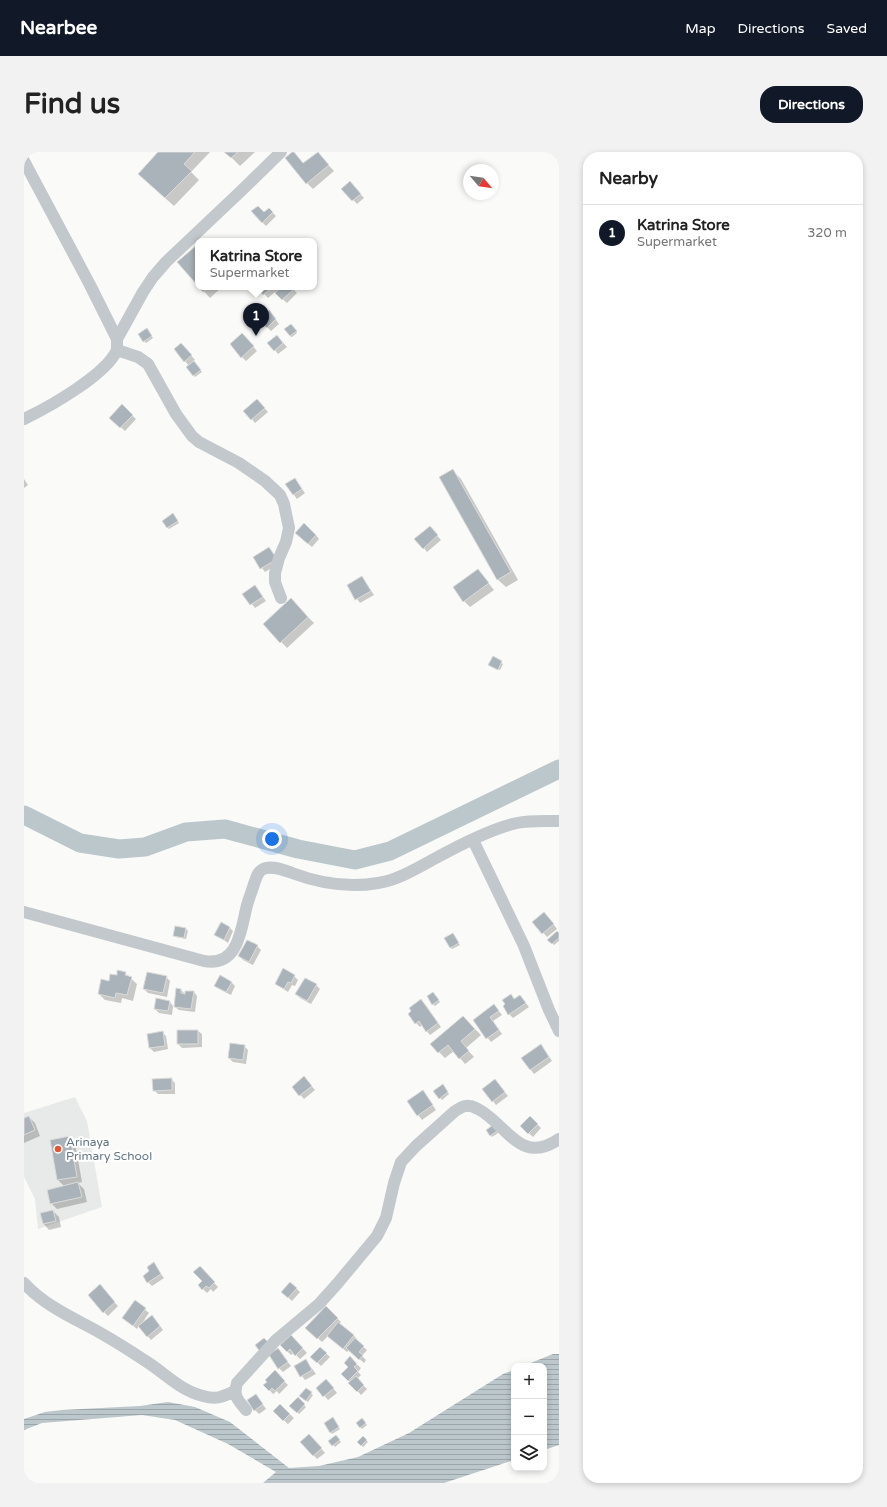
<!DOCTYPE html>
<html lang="en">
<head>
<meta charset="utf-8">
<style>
	body { margin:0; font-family:"Varela Round",sans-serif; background:#f2f2f2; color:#222 }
	.controls { position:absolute; right:12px; bottom:12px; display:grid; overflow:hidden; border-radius:8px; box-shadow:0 2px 6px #0003 }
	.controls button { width:36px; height:36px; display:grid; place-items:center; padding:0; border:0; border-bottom:1px solid #e0e0e0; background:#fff; color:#222; font:20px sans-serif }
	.compass { position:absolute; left:439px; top:12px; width:36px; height:36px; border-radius:50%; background:#fff; box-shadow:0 2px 6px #0003; rotate:119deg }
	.you { position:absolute; left:248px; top:687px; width:14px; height:14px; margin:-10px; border:3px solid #fff; border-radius:50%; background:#1a73e8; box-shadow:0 0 0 6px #1a73e833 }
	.badge { display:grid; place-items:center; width:26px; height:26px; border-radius:50%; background:#111827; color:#fff; font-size:13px; font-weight:700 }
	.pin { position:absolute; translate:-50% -33px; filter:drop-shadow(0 1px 2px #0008) }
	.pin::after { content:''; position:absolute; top:21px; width:14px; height:12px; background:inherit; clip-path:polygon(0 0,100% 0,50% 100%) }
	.popup { position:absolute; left:171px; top:86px; width:122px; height:52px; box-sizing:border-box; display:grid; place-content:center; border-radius:8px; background:#fff; filter:drop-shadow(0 1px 3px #0005); font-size:13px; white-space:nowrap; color:#767676 }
	.popup b { font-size:15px; color:#222 }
	.popup::after { content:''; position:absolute; left:50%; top:100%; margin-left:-8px; border:8px solid transparent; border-top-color:#fff }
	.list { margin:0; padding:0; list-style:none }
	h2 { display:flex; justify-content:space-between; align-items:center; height:52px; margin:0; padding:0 16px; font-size:17px }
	h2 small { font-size:13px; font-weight:400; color:#767676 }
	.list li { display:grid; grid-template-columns:26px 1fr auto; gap:12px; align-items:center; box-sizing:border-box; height:56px; padding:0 16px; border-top:1px solid #e0e0e0 }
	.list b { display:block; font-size:15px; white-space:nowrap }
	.list p { margin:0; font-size:13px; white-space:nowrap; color:#767676 }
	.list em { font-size:13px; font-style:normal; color:#767676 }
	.icon { flex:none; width:22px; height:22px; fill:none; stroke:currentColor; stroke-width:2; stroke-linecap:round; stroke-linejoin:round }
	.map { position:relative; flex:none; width:535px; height:1331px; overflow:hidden; border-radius:16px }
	header { display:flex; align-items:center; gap:24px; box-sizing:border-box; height:56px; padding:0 20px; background:#111827; color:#fff }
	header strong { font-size:19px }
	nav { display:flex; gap:22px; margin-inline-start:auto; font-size:14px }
	.intro { display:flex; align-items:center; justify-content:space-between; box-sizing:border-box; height:96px; padding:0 24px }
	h1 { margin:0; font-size:28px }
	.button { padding:10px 18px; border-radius:16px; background:#111827; color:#fff; font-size:14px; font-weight:700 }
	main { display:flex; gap:24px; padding:0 24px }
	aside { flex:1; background:#fff; border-radius:16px; box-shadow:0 2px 6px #0003 }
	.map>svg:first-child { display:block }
	.built { fill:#e8e9e9 }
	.water { fill:url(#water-rules) }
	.shadow { fill:#0003 }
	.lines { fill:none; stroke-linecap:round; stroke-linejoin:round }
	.river { stroke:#bbc7cb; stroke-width:19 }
	.building { fill:#aab3b9; stroke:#dcdcda }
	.street { stroke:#c3c8cc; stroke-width:12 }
	.poi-dot { fill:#e4572e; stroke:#fff; stroke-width:1.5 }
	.labels { text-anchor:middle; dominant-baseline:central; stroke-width:4; stroke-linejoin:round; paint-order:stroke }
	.poi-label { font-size:12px; fill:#657683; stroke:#fff; text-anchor:start }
</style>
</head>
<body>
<header>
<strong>Nearbee</strong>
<nav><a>Map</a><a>Directions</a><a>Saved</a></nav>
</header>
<div class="intro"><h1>Find us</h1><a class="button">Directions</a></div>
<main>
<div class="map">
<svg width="535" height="1331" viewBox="0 0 535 1331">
	<defs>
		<pattern id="water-rules" width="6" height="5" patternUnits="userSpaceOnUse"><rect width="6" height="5" fill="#bbc7cb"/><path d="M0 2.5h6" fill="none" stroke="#9ca6aa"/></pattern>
	</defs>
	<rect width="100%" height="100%" fill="#fafaf8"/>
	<path class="built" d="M51 945 63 969 78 1055 14 1077 11 1047 0 1025V961Z"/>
	<path class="water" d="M529 1202H535V1293L520 1298V1214H499Z
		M490 1218V1308L420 1331H239L252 1320 204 1292 151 1268 118 1263 18 1271 0 1278V1267L21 1260 38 1258 116 1254 144 1250 171 1255 206 1270 265 1316 295 1314 334 1305 385 1281 479 1222Z"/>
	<path class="shadow" d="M135 0H186L167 20 175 28 150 54 123 30Z
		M202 0H231L216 14Z
		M293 1 310 19 289 37 283 31 280 12Z
		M330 34 340 46 333 52 319 37Z
		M245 57 252 64 242 74 228 60 240 62Z
		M176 135H198L186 146Z
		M234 135H254L256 137 258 135H267L273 141 263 151 251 140 244 146Z
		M249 164 255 172 247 179 243 175Z
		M267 173 273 181 268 185 266 184Z
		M125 179 129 186 122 191 120 189Z
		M222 186 233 199 222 209 218 205Z
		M257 188 263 195 254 202 251 198Z
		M161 196 171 208 169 209 178 220 171 225 165 214 161 209Z
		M237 252 244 260 231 271 228 267Z
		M98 254 112 267 101 279 87 266Z
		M429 319 437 327 494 428 482 435 473 427Z
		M0 327 4 333 0 336Z
		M271 327 281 341 273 347 262 332Z
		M150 364 155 371 145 377 144 376Z
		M409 379 417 388 403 400 400 396Z
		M292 383 295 387 288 395 276 385Z
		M245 396 256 411 241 420 230 405Z
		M454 418 470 438 446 455 440 449Z
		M338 425 350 443 336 451 324 434Z
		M231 434 242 449 231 456 220 442Z
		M267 448 290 471 263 496 240 472Z
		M469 506 479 512 476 518 467 514Z
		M524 765 533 777 523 785 510 770Z
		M152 775 162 777 164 779 162 787 152 785 150 783Z
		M206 776 209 779 204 791 191 782Z
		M535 782V789L530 793 525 788Z
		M430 784 436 793 428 797 427 796Z
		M233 794 237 798 229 813 219 808 215 804Z
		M101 821 113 832 109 849 98 846 97 851 81 848 75 842 93 824Z
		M270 824 274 828 271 834 268 833 264 840 252 832Z
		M142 825 146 829 143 845 124 841 120 837Z
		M207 830 211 834 207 843 195 837 191 834Z
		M292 833 296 837 287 852 276 846 272 842Z
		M157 838 162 843 170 840 173 844 171 860 155 858 151 855Z
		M411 843 416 850 411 854 409 852Z
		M487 843 491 847 496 844 505 855 489 866 485 862Z
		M146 850 149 854 148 863 135 861 131 857Z
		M401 852 417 875 406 883 398 873 396 875 392 871 385 862Z
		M470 853 478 863 469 869 478 882 467 890 450 868Z
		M439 865 457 883 442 896 450 905 441 912 430 899 421 906 415 900Z
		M174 879 178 882V895L158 896 154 892Z
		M138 880 142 884 144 897 130 900 126 896Z
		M220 894 224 898 222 912 209 910 205 906Z
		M520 897 528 909 510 922 498 906Z
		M280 925 291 938 280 947 269 935Z
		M147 927 151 931V942H134L130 938Z
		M471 928 484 944 472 953 469 949Z
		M420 935 425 942 418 948 411 940Z
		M399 939 412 958 398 968 384 950Z
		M5 965 11 971 16 984 0 991V967Z
		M506 965 517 976 509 985 497 974Z
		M470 976 474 981 468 985 467 983Z
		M45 985 51 991 58 1030 54 1031 60 1037 63 1050 33 1057 27 1051 41 1035 34 1028Z
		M29 1059 35 1065 37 1075 25 1078 19 1071Z
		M130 1112 140 1126 128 1134 124 1130Z
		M176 1116 194 1135 189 1140 187 1137 183 1141 175 1133 179 1129Z
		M266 1131 276 1140 268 1149 258 1140Z
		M79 1138 94 1154 84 1164 80 1160Z
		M111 1149 125 1161 116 1174 132 1168 139 1178 127 1188 115 1174 113 1177 103 1169Z
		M302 1156 317 1170 315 1172 330 1184 333 1187 332 1189 343 1198 338 1204 342 1208 340 1211 325 1198 323 1200 304 1184 298 1190 283 1176Z
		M271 1188 283 1201 276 1207 270 1201 267 1203 257 1193Z
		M296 1196 306 1205 297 1214 288 1205Z
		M254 1198 267 1214 259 1220 255 1216Z
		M326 1206 337 1216 334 1220 337 1223 333 1227 343 1237 337 1243 319 1222 325 1215Z
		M282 1208 292 1222 281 1228 271 1215Z
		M251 1220 264 1233 255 1242 253 1239 249 1242 241 1233Z
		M306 1232 313 1241 304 1248 294 1236Z
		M282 1237 289 1243 284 1250 278 1246Z
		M235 1247 242 1257 235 1262 231 1258Z
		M274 1247 282 1255 275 1262 267 1254Z
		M256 1253 270 1266 264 1272 250 1259Z
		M338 1267 343 1273 338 1277 333 1271Z
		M310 1268 316 1277 308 1282 307 1280Z
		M339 1285 344 1290 339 1295 334 1290Z
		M314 1286 317 1290 311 1295 306 1289Z
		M289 1287 301 1301 293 1307 278 1290Z"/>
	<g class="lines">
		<path class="river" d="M0 663 56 691 95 697 121 695 162 680 201 677 274 697 331 708 366 699 535 617"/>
	</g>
	<path class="building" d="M134 0H171L160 12 168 19 141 46 114 22Z
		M200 0H214L207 6Z
		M268 0H270L279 11 294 0 305 13 282 32 261 6Z
		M326 29 337 42 328 49 317 37Z
		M234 54 240 60 245 56 249 60 238 71 227 59Z
		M174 92V134L153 110Z
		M175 135H185L179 140Z
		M233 135H249L239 143Z
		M257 135H268L270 137 258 148 251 141Z
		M245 158 252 167 243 176 235 167Z
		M267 172 273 179 266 184 260 177Z
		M123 176 128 184 119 190 114 182Z
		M218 181 230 194 217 206 206 192Z
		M253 183 259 191 250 199 243 191Z
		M157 191 168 203 160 210 150 197Z
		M170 209 177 218 169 224 162 215Z
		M233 247 241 256 227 268 219 259Z
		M98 252 109 263 96 276 85 266Z
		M429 317 487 420 473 428 415 325Z
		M271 326 278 337 269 343 261 332Z
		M149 361 154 369 143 376 138 369Z
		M280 371 292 383 284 392 271 381Z
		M406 374 414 383 399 397 390 387Z
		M245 395 253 407 236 417 229 405Z
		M454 417 465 431 439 450 429 435Z
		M338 424 347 439 331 448 323 433Z
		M231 433 239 445 226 453 218 442Z
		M267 446 284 465 256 491 239 472Z
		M469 504 478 509 474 518 464 513Z
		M520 760 530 772 518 782 508 770Z
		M197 770 206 775 200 788 190 783Z
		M151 774 162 776 160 786 149 784Z
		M533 779 535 781V786L528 792 523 788Z
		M429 781 435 791 426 796 420 786Z
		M223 788 234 793 225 810 214 804Z
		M259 816 271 823 267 831 264 830 260 837 251 832Z
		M93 818 102 820 101 823 108 825 103 843 92 841 91 846 74 842 77 827 85 829 86 822 93 823Z
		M123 820 143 824 139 841 119 837Z
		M196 823 208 830 202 840 190 834Z
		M281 826 293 832 283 849 271 842Z
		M152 836 157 837V841L161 842V839H170L167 857 150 855Z
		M409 840 415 848 408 853 403 844Z
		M487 842 490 847 496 843 502 851 484 863 479 854 481 852 478 848Z
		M132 846 146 849 144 859 130 857Z
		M397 847 414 871 402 880 395 869 391 872 384 862 387 859 385 856Z
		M470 852 475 859 466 865 475 878 462 887 449 868Z
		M439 864 451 877 437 889 445 899 435 907 424 893 414 901 406 892Z
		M153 878H174V892H153Z
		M139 879 141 894 125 896 123 882Z
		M206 891 221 893 219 908 204 906Z
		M517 892 525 905 506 918 497 906Z
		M280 924 288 934 275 944 268 935Z
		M148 926V938L129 939 128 927Z
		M471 927 481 940 468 950 458 937Z
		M419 932 424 940 415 947 409 939Z
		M399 938 409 953 393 964 383 949Z
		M5 964 11 978 0 983V966Z
		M506 964 514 972 504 982 496 974Z
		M469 973 473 979 466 984 462 978Z
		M46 984 53 1025 33 1028 26 988Z
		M54 1030 58 1045 26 1052 23 1038Z
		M29 1058 32 1069 19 1072 16 1061Z
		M130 1110 137 1122 123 1131 119 1124 125 1119 123 1115Z
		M176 1114 191 1130 185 1136 182 1134 178 1138 174 1133 178 1129 169 1120Z
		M266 1130 273 1136 264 1146 257 1140Z
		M76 1132 91 1150 79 1161 64 1143Z
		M111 1148 122 1156 109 1174 98 1166Z
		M302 1154 314 1166 293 1187 281 1176Z
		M128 1163 136 1174 123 1185 114 1174Z
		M314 1170 330 1183 319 1197 303 1184Z
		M267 1183 279 1196 271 1204 266 1197 263 1200 256 1193Z
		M240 1186 247 1193 237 1201 231 1193Z
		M331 1186 340 1194 335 1200 339 1203 335 1208 322 1196Z
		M296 1195 303 1201 293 1211 286 1205Z
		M254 1196 264 1210 254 1217 245 1203Z
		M326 1204 333 1212 330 1215 334 1219 324 1229 317 1222 324 1215 320 1211Z
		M282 1207 288 1218 276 1225 270 1214Z
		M251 1218 261 1229 251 1239 248 1236 245 1239 239 1233 243 1230 241 1228Z
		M332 1224 340 1233 333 1240 324 1231Z
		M302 1227 310 1236 299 1245 292 1236Z
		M282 1236 288 1240 282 1249 275 1244Z
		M232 1242 239 1252 230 1259 223 1248Z
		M274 1245 281 1252 273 1261 265 1254Z
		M256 1252 266 1262 259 1269 249 1259Z
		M309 1265 315 1275 306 1281 300 1271Z
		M338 1266 342 1271 336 1276 332 1271Z
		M285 1282 298 1296 289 1304 276 1290Z
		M312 1283 316 1288 308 1294 304 1289Z
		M339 1284 343 1288 337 1294 333 1290Z"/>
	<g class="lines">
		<path class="street" d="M0 9 65 131 93 187 119 140 129 125 142 110 217 39 257 0
			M93 187V198L114 205 124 212 152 262 168 284 175 290 215 311 241 329 256 343 260 352 265 376 262 390 255 406 251 421V430L257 446
			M0 267C25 255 82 223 93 198
			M449 688 500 794 525 858 535 879
			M0 760 180 809C215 815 217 777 223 753 225 746 228 739 230 732 232 727 233 720 239 717 248 713 260 718 268 721 295 731 326 736 354 731 374 728 393 716 410 707 432 695 469 676 493 671 507 668 521 669 535 669
			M0 1131C20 1153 47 1165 73 1179 89 1188 105 1198 120 1208 140 1220 155 1238 179 1244 193 1248 198 1245 211 1239
			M222 1258C214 1248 209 1245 213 1231L252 1188 295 1152 313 1132 353 1084 362 1066 370 1031 377 1010 392 994 431 959C435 957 438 954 442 954 447 953 450 955 454 957 483 972 496 1014 535 987"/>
	</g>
	<circle class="poi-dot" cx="34" cy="997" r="4"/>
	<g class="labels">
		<g class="poi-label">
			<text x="42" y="990">Arinaya<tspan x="42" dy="14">Primary School</tspan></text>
		</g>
	</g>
</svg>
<div class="controls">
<button>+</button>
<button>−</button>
<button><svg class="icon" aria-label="layers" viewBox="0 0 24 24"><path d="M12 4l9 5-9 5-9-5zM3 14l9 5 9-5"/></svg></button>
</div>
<svg class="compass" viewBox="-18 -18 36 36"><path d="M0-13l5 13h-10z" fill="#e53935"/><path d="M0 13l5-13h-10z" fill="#767676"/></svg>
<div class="you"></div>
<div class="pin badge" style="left:232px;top:184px">1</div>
<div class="popup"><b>Katrina Store</b>Supermarket</div>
</div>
<aside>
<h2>Nearby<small></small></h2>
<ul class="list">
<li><span class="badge">1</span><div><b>Katrina Store</b><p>Supermarket</p></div><em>320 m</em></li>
</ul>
</aside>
</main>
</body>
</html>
